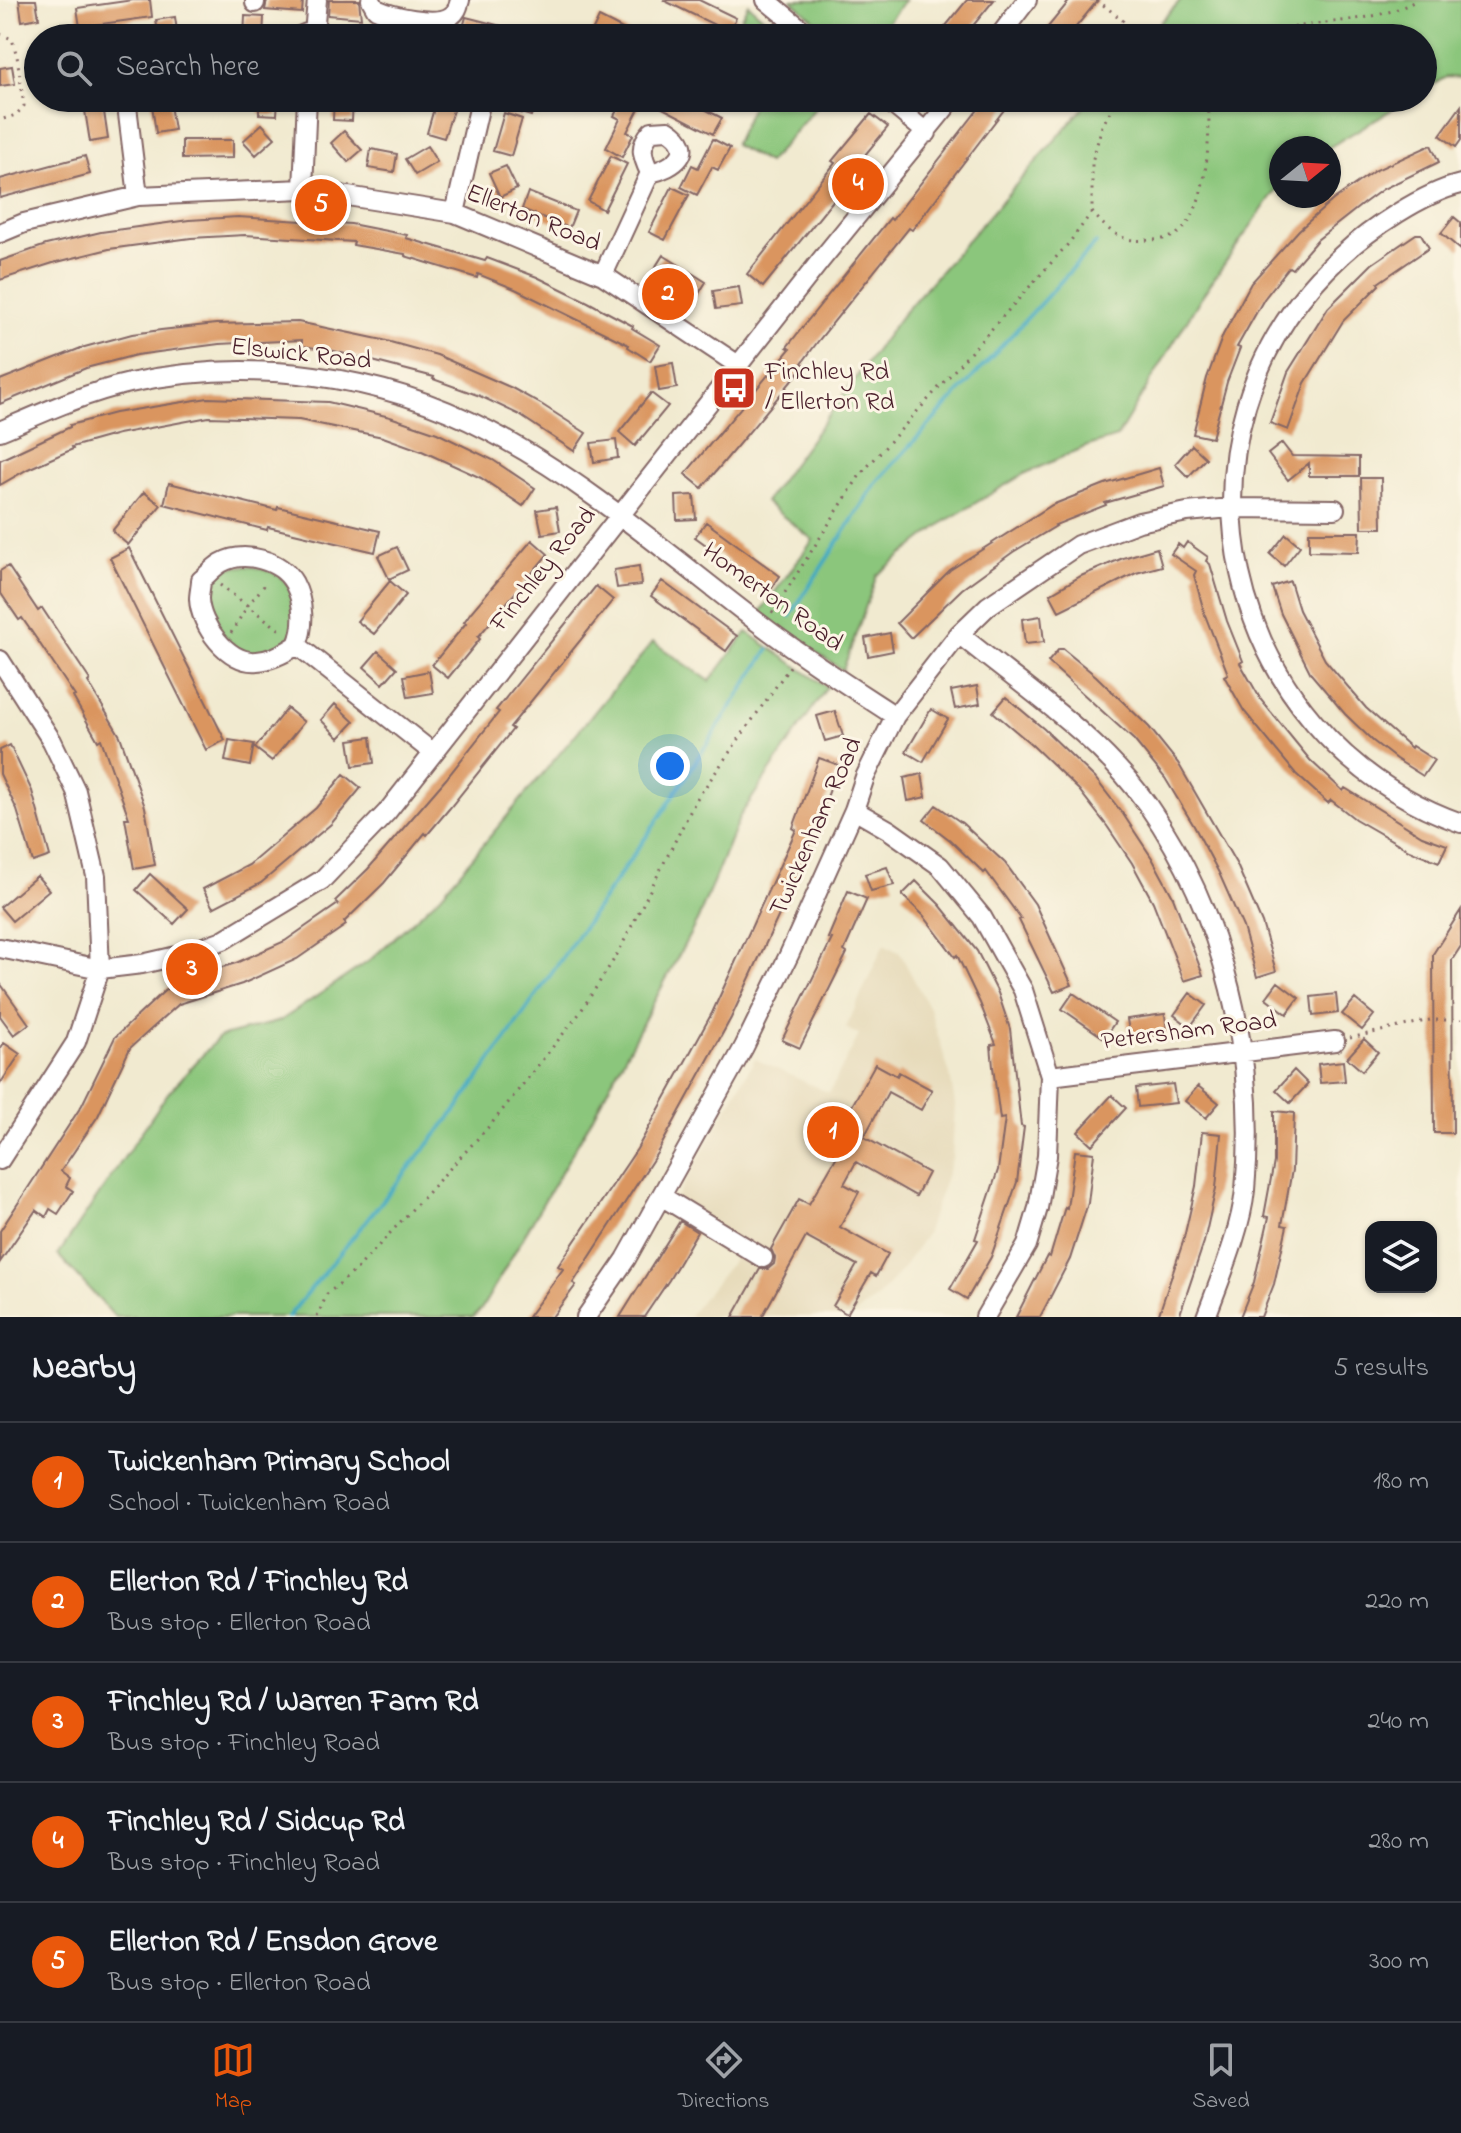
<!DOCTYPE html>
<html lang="en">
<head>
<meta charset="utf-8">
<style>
	body { margin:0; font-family:"Indie Flower",sans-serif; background:#242831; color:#f1f3f6 }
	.controls { position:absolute; right:24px; bottom:24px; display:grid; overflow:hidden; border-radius:16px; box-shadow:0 2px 6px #0004 }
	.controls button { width:72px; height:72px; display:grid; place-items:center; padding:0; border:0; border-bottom:2px solid #363941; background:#171b24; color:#f1f3f6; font:40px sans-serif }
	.compass { position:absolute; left:1269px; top:136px; width:72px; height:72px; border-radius:50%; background:#171b24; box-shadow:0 2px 6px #0004; rotate:72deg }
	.you { position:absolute; left:670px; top:766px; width:28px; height:28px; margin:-20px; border:6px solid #fff; border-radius:50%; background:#1a73e8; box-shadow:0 0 0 12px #1a73e833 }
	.badge { display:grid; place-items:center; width:52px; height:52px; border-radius:50%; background:#ea580c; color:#fff; font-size:26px; font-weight:700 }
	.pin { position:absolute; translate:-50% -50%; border:4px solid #fff; box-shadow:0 2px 8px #0006 }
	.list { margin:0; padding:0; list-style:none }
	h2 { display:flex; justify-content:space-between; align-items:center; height:104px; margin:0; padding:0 32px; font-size:34px }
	h2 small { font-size:26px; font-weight:400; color:#9ea1a6 }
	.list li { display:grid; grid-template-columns:52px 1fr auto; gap:24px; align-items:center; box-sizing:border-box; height:120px; padding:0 32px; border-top:2px solid #363941 }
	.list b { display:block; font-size:30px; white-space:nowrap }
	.list p { margin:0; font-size:26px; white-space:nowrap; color:#9ea1a6 }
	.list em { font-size:26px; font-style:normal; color:#9ea1a6 }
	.icon { flex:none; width:44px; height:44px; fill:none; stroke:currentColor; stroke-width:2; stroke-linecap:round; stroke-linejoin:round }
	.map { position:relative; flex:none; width:1461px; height:1317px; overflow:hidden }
	.search { position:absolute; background:#171b24; box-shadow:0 2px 6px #0004; left:24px; right:24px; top:24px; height:88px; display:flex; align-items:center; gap:20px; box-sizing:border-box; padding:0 28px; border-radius:44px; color:#9ea1a6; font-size:30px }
	.sheet { height:704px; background:#171b24 }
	nav { display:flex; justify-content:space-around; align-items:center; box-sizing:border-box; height:112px; border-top:2px solid #363941; background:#171b24; font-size:22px; color:#9ea1a6 }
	nav a { display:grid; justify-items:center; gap:4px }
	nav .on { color:#ea580c }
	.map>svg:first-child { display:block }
	.built { fill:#e6daba }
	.green { fill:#8bc67b; stroke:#6a7253; stroke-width:2 }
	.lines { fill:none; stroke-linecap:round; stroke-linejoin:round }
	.stream { stroke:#41a9c1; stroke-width:4 }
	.building { fill:#da955e }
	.minor-casing { stroke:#846665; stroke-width:22 }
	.path { stroke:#846665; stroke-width:3; stroke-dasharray:2 6; stroke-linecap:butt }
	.minor { stroke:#fff; stroke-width:18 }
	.labels { text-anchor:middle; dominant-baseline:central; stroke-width:6; stroke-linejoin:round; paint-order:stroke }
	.street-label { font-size:26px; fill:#4a1f2b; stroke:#fcf5e5 }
	.poi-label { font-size:26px; fill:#4a1f2b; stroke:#fcf5e5; text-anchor:start }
</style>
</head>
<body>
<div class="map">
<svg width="1461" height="1317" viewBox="0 0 1461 1317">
	<rect width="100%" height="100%" fill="#fcf5e5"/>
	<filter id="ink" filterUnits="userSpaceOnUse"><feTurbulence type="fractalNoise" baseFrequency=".0125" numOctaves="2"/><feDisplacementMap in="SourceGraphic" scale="16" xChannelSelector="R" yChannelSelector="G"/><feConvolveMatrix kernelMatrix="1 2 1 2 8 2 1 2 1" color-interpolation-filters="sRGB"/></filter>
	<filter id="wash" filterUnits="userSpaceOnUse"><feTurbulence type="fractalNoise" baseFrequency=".006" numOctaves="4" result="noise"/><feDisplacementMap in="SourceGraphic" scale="32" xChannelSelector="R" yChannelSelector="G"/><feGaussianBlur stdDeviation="1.8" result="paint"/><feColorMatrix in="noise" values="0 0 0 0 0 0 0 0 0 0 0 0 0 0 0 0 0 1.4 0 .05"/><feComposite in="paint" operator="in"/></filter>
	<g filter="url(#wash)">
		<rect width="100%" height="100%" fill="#f1ead0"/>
		<path class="built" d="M884 944 900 953 930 1010 950 1075 955 1104 952 1159 926 1234 903 1268 879 1296 851 1317H688L740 1252 670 1209 755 1059 829 1093 859 1035 846 1028Z"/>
		<path class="green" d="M791 0H905L875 38H836Z
			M1181 0H1461V78L1446 77 1423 91V38H1145Z
			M748 4 786 38H731Z
			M756 98H824L768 163 734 145Z
			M1092 98H1411L1328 148H1281V186L1271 197 1200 299 1117 437 1085 447 1024 474 944 522 877 575 843 670 758 615 813 540 765 502 901 316Z
			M247 566C261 568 278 571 287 584 299 603 301 635 280 647 268 654 255 652 242 653L216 630 205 595 212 579 230 567Z
			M747 632 827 687 740 816 698 919 590 1122 482 1308 473 1317H115L58 1255 168 1093 219 1037 280 1021 369 961 441 895 653 642 710 681Z"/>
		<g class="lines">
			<path class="stream" d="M790 616 876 483 1096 243
				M288 1317 458 1108 655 824 769 649"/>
		</g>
		<g id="blocks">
			<path class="building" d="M19 0H36L39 18 22 21Z
				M133 0H150L152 17 80 27 77 8Z
				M267 0H303L302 13 265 10Z
				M329 0H359L361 18 328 15Z
				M663 0H699L736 18 729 32Z
				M967 0H994L963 38H936Z
				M1070 0H1098L1067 38H1039Z
				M245 16 264 17 263 38H244Z
				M175 17 178 38H159L156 20Z
				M466 17 532 34V38H460Z
				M599 17 613 24 639 38H589Z
				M358 24H376V38H358Z
				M12 66 15 84 0 86V68Z
				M83 98H102L108 139 90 142Z
				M151 98H169L174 130 156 133Z
				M259 98H278L277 115 259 114Z
				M334 98H353L352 121 333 120Z
				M437 98 456 101 444 138 427 133Z
				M518 98H537L531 116 514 111Z
				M623 98H633L642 103 627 132 633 135 622 157 606 148 620 119 614 116Z
				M643 98H683L722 118 713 134Z
				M987 98H1013L912 230 909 228 819 340 802 363 805 365 702 488 685 474 790 349 787 347 805 324 890 218 892 220Z
				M1461 106V140L1456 147 1440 135Z
				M504 113 522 119 511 156 493 151Z
				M871 114 888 127 846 178 849 181 763 287 747 274 816 187 835 163 832 161Z
				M262 124 275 138 256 155 243 141Z
				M344 131 362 150 348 162 331 143Z
				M713 139 730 148 718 170 712 167 697 195 681 187 692 165 698 168Z
				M182 140H233V158L182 159Z
				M1431 145 1439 162 1383 189 1364 203 1317 240 1292 269 1289 267 1264 299 1237 347 1240 348 1227 382 1212 438 1193 434 1207 378 1223 335 1251 283 1299 230 1333 200 1374 171Z
				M427 146 437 162 415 175 405 159Z
				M371 149 397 154 394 172 368 168Z
				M85 156 90 174 0 198V179Z
				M611 156 627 164 604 210 588 201Z
				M506 166 517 189 500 197 489 173Z
				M672 187 689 195 665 240 649 232Z
				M528 192 576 211 569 228 522 209Z
				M238 217 351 224 407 235 406 238 485 261 487 258 537 277 588 302 633 326 632 328 660 345 650 361 628 347 629 345 515 289 478 274 477 278 405 256V254L353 245 354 242 245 235 191 238 109 249 53 263 0 280V261L46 245 101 232 189 220Z
				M1454 217 1461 223V250L1441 233Z
				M1416 234H1421L1429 248 1378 283 1379 285 1343 321 1305 383 1288 430 1270 423 1288 372 1328 308 1372 264Z
				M663 255 706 282 696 298 653 271Z
				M739 287 742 306 716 309 713 291Z
				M298 322 383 340 437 355 512 388 541 404 586 433 574 451 518 414 480 396 433 379 434 377 330 350 302 346V340L219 344 136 355 86 368 0 404V380L81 348 132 334 161 330 216 324Z
				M673 363 677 388 659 391 655 366Z
				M651 393 668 406 635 446 619 432Z
				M208 398 328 402 390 417 437 433 493 460 535 488 523 506 481 478 422 451 383 437 299 420 209 417 118 434 72 447 73 449 28 469 0 485V460L70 427V425L115 413Z
				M616 440 618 458 594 462 591 443Z
				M1282 443 1292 456 1359 457V476H1309V463L1288 480 1268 454Z
				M1192 445 1206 458 1188 477 1175 464Z
				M1159 468 1164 486 1105 503 1106 505 1055 525 1056 526 1013 552 962 589 911 638 897 623 950 570 1052 505 1105 484Z
				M1361 478H1381L1382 528H1362Z
				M169 483 277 510 278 507 380 531 375 552 268 527 267 530 164 504Z
				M144 492 161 505 128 545 112 531Z
				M694 495 696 519 677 520 676 496Z
				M556 507 560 531 542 534 537 510Z
				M706 522 780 576 770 591 695 537Z
				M1309 532H1360L1359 552 1309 551Z
				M1286 534 1300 546 1284 566 1270 554Z
				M532 540 548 554 478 637 480 639 448 678 432 665 466 623 464 622 471 612Z
				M1187 542 1208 557 1206 561 1210 564 1227 621 1243 661 1240 663 1261 700 1310 760 1343 791 1345 788 1422 836 1447 845 1439 862 1409 850 1355 819 1331 800 1328 803 1296 774 1244 711 1224 676 1228 674 1205 615 1194 575 1196 571 1171 554 1178 544 1183 548Z
				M397 547 408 570 389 579 378 556Z
				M129 548 225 740 206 750 110 558Z
				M1157 548 1162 566 1136 573 1059 611 1050 594 1081 576 1123 558Z
				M8 566 38 611 42 608 90 680 88 682 120 736 145 807 155 865 134 869 125 818H129L101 739 98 741 73 697 75 696 38 641 22 618 19 620 0 592V571Z
				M639 566 641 585 617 588 614 570Z
				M390 581 406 595 374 634 357 621Z
				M662 581 737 636 726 651 651 596Z
				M1290 581 1299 610 1325 660 1366 708 1411 748 1412 746 1434 760 1423 776 1396 759 1373 741 1345 714 1311 674 1281 614 1272 587Z
				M596 586 613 600 510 727 513 729 449 809 427 835 425 833 384 883 344 922 346 925 297 959 242 984 179 1004 130 1048 98 1116 61 1171 70 1178 66 1186 73 1191 58 1214 50 1209 46 1217 36 1210 0 1262V1231L82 1105 115 1037 174 982 236 963 285 941 338 904 335 901 368 869 446 779 499 712 496 710Z
				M1041 616 1044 642 1025 644 1022 619Z
				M890 633 893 651 868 656 865 638Z
				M1059 649H1063L1096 676 1149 727 1178 763 1237 865 1262 923 1276 971 1257 977 1243 927 1219 873 1194 826 1165 778 1134 740 1048 662Z
				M378 651 397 668 383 684 364 667Z
				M429 671 433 693 408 697 404 676Z
				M977 686 980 704 955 709 951 691Z
				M1006 697 1044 729 1095 778 1123 814 1152 858 1173 897 1203 975 1184 981 1153 902 1132 863 1107 826 1079 790 1031 744 993 712Z
				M335 704 354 722 339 738 321 720Z
				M287 708 304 722 272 761 255 748Z
				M931 709 948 719 923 762 906 752Z
				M835 711 843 736 825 741 817 716Z
				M371 737 374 763 353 766 349 740Z
				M229 740 254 744 250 766 225 761Z
				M10 745 32 791 50 856 33 862 17 810 0 774V750Z
				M819 758 839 765 799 872 731 1018 657 1153 573 1283 576 1285 552 1317H528L563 1269 558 1266 637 1149 712 1013 796 830 793 828Z
				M344 774 361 788 331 824 261 883 213 908 203 889 249 865 316 808Z
				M922 774 926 797 908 801 904 778Z
				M936 805 962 823 1005 863 1035 904 1072 985 1054 992 1019 920 1021 919 986 871 984 873 950 840 924 820Z
				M887 867 894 885 871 891 865 874Z
				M150 874 188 909 174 924 136 890Z
				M37 876 49 890 12 921 0 907Z
				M916 881 940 905 977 951 998 993 1010 1029 1021 1126 1024 1127 1017 1182 991 1257 967 1299 950 1289 978 1240 975 1239 998 1170 1005 1118 1000 1119 993 1067 991 1045 996 1044 980 1003 957 955 955 957 923 915 902 895Z
				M848 891 867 899 844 951 847 953 800 1048 782 1040 832 939 828 938Z
				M1461 910V946L1452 960 1453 1133H1434L1433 954Z
				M1278 982 1299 998 1287 1014 1266 998Z
				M0 983 29 1024 14 1035 0 1016Z
				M1073 993 1115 1022 1104 1038 1062 1009Z
				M1190 993 1206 1005 1190 1027 1174 1015Z
				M1336 994 1338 1013 1313 1016 1311 997Z
				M1355 999 1374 1015 1362 1030 1342 1014Z
				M1165 1014 1167 1034 1130 1038 1127 1019Z
				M1364 1039 1378 1052 1362 1071 1347 1058Z
				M4 1043 20 1054 0 1084V1049Z
				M1343 1061 1345 1081 1320 1083 1318 1064Z
				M875 1064 897 1076 899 1072 932 1090 921 1110 888 1092 864 1137 928 1173 916 1196 856 1162 844 1184 859 1192 840 1227 888 1254 876 1276 871 1273 847 1314 833 1306 857 1265 806 1237 762 1317H733L760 1269H768L774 1264 775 1258 771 1249 799 1199 809 1204 837 1156 827 1151Z
				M1294 1070 1308 1084 1290 1103 1276 1090Z
				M1173 1084 1176 1103 1138 1107 1136 1088Z
				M1198 1086 1219 1103 1206 1118 1185 1101Z
				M1112 1095 1126 1108 1092 1145 1078 1132Z
				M1274 1111 1294 1113 1292 1170 1282 1225 1287 1226 1274 1284 1261 1317H1240L1254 1282 1269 1217 1264 1216 1274 1162Z
				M1202 1132 1221 1134 1216 1188 1204 1242 1179 1317H1158L1183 1242 1196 1186Z
				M1075 1151 1094 1153 1088 1203 1070 1259 1040 1317H1016L1047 1256 1050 1257 1065 1207 1067 1208Z
				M680 1221 697 1232 669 1280 644 1317H620Z"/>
		</g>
	</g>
	<g filter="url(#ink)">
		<use href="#blocks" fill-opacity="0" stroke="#846665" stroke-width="2"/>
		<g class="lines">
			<g class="minor-casing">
				<path id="minor" d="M371 0 376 9C391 16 436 27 451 16 457 12 458 7 460 0
					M766 0 812 38
					M255 3V0
					M314 34 317 0
					M295 38 307 33 322 38
					M998 38 1027 0
					M126 98 138 196
					M885 98 927 133
					M1461 184C1423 193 1370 229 1342 255 1151 429 1221 738 1461 823
					M303 189 307 98
					M455 213 481 100
					M0 233 24 223 138 196 303 189 455 213 603 275 738 365
					M603 275 650 173C642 156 638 146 652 131L668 130C699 150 674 168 650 173
					M0 431C42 413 85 393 130 383 250 357 381 374 489 431 587 482 673 558 760 624 803 657 849 686 895 716
					M959 634C1023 687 1098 735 1147 804 1224 914 1258 1057 1245 1190 1241 1230 1220 1279 1206 1317
					M297 645C285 653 272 660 257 661 228 664 200 625 199 599 199 593 201 586 201 580 207 575 214 567 221 563 244 550 281 560 294 583 304 602 305 626 297 645L432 752
					M0 660 52 741 76 791 96 876 100 969 76 1042 0 1160
					M854 810 889 830 940 866 982 917 1023 990 1050 1076 1047 1156 1038 1208 1027 1245 985 1317
					M0 948 100 969 142 964 181 955 223 940 322 880 387 812 821 260 953 98
					M1050 1076 1335 1041
					M661 1196 763 1258
					M586 1317 626 1259 744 1047 789 955 854 810 865 777 895 716 959 634 988 606 1078 545 1139 522 1187 512 1231 508 1335 509"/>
			</g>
			<path class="path" d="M1097 0 1145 38
				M0 34 12 39 17 56 24 106 16 115 0 120
				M1247 38C1264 34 1280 30 1296 27 1337 20 1380 21 1417 0
				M1092 212C1109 232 1122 243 1149 240 1157 240 1167 239 1173 236 1208 220 1211 131 1208 98
				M220 585 284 633
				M772 613 860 475 1069 243 1092 212V162L1102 126 1118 98
				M231 633 248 605 268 581
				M1350 1038 1430 1020H1461
				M317 1317 327 1294 355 1271 492 1123 579 1014 618 953 696 800 791 665"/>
			<use href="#minor" class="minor"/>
		</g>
	</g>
	<defs>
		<g id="bus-square" transform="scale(2.3)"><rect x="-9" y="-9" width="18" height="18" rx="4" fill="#c8321e" stroke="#fcf5e5"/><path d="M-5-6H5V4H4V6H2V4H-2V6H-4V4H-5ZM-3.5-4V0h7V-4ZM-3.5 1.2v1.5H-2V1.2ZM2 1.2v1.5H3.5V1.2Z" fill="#fff"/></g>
	</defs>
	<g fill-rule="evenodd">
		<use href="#bus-square" x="734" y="388"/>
	</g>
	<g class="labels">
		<g class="street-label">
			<text transform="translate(533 219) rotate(22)">Ellerton Road</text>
			<text transform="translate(301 355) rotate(6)">Elswick Road</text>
			<text transform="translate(544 570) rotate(-51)">Finchley Road</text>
			<text transform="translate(772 598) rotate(36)">Homerton Road</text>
			<text transform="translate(817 827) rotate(-66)">Twickenham Road</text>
			<text transform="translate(1189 1032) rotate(-7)">Petersham Road</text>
		</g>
		<g class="poi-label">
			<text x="765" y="373">Finchley Rd<tspan x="765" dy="30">/ Ellerton Rd</tspan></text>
		</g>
	</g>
</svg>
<div class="controls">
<button><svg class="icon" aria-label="layers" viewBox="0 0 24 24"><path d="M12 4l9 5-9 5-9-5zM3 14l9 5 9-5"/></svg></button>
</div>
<svg class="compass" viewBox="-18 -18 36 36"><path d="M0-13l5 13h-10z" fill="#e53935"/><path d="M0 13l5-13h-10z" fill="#9ea1a6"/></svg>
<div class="you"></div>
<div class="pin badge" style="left:833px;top:1132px">1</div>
<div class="pin badge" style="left:668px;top:294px">2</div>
<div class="pin badge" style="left:192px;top:969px">3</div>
<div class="pin badge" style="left:858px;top:184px">4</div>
<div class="pin badge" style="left:321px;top:205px">5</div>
<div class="search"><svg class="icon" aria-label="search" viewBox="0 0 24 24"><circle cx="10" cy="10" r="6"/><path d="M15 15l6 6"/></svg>Search here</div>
</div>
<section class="sheet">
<h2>Nearby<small>5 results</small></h2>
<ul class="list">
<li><span class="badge">1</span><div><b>Twickenham Primary School</b><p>School · Twickenham Road</p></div><em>180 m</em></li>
<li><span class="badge">2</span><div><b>Ellerton Rd / Finchley Rd</b><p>Bus stop · Ellerton Road</p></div><em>220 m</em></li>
<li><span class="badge">3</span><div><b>Finchley Rd / Warren Farm Rd</b><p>Bus stop · Finchley Road</p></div><em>240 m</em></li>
<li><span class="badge">4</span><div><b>Finchley Rd / Sidcup Rd</b><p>Bus stop · Finchley Road</p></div><em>280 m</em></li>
<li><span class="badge">5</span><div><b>Ellerton Rd / Ensdon Grove</b><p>Bus stop · Ellerton Road</p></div><em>300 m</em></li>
</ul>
</section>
<nav>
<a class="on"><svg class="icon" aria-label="map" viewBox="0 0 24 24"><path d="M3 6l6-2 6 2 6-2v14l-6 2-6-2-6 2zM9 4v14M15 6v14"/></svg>Map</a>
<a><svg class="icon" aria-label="directions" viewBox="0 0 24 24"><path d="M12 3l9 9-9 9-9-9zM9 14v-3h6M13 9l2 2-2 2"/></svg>Directions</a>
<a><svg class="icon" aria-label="saved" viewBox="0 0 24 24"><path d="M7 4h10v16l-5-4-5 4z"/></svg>Saved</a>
</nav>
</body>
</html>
